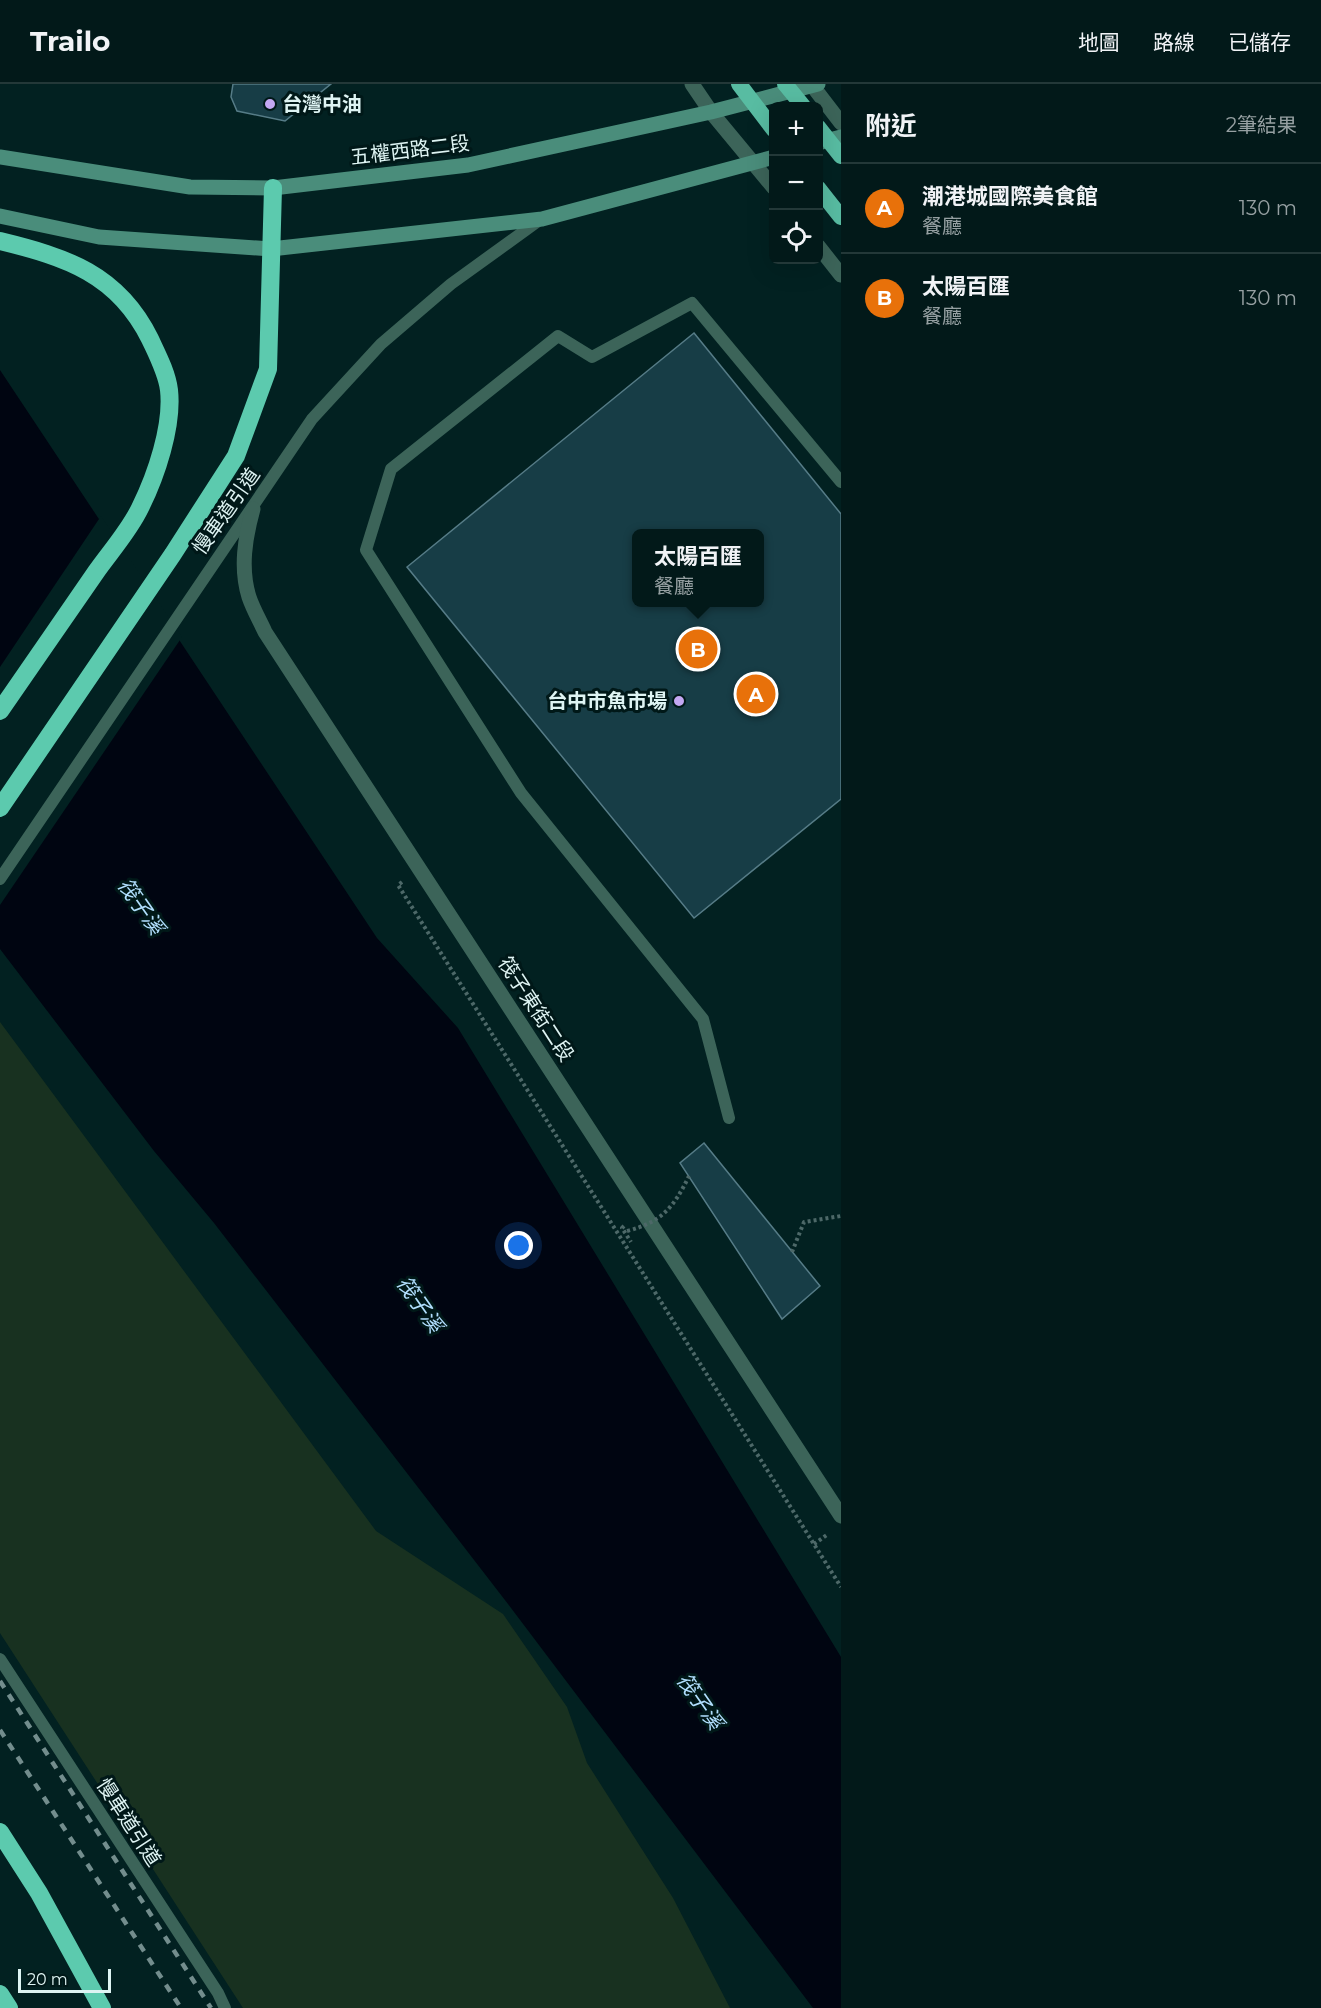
<!DOCTYPE html>
<html lang="zh-TW">
<head>
<meta charset="utf-8">
<style>
	body { margin:0; font-family:Montserrat,"Noto Sans TC",sans-serif; background:#102626; color:#f1f3f6 }
	.controls { position:absolute; right:18px; top:18px; display:grid; overflow:hidden; border-radius:9px; box-shadow:0 6px 24px #0002 }
	.controls button { width:54px; height:54px; display:grid; place-items:center; padding:0; border:0; border-bottom:2px solid #233838; background:#021919; color:#f1f3f6; font:30px sans-serif }
	.scale { position:absolute; left:18px; bottom:15px; width:93px; box-sizing:border-box; padding-left:6px; border:3px solid #def4f3; border-top:0; font-size:16px; line-height:21px; white-space:nowrap; color:#def4f3; -webkit-text-stroke:4px #001818; paint-order:stroke }
	.you { position:absolute; left:519px; top:1162px; width:21px; height:21px; margin:-15px; border:4px solid #fff; border-radius:50%; background:#1a73e8; box-shadow:0 0 0 9px #1a73e833 }
	.badge { display:grid; place-items:center; width:39px; height:39px; border-radius:50%; background:#c3a7f2; color:#fff; font-size:20px; font-weight:700 }
	.pin { position:absolute; translate:-50% -50%; border:3px solid #fff; box-shadow:0 2px 6px #0006 }
	.popup { position:absolute; left:632px; top:445px; width:132px; height:78px; box-sizing:border-box; display:grid; place-content:center; border-radius:9px; background:#021919; filter:drop-shadow(0 2px 4px #0005); font-size:20px; white-space:nowrap; color:#96a0a2 }
	.popup b { font-size:22px; color:#f1f3f6 }
	.popup::after { content:''; position:absolute; left:50%; top:100%; margin-left:-12px; border:12px solid transparent; border-top-color:#021919 }
	.list { margin:0; padding:0; list-style:none }
	h2 { display:flex; justify-content:space-between; align-items:center; height:78px; margin:0; padding:0 24px; font-size:26px }
	h2 small { font-size:20px; font-weight:400; color:#96a0a2 }
	.list li { display:grid; grid-template-columns:39px 1fr auto; gap:18px; align-items:center; box-sizing:border-box; height:90px; padding:0 24px; border-top:2px solid #233838 }
	.list b { display:block; font-size:22px; white-space:nowrap }
	.list p { margin:0; font-size:20px; white-space:nowrap; color:#96a0a2 }
	.list em { font-size:20px; font-style:normal; color:#96a0a2 }
	.icon { flex:none; width:33px; height:33px; fill:none; stroke:currentColor; stroke-width:2; stroke-linecap:round; stroke-linejoin:round }
	.map { position:relative; flex:none; width:841px; height:1924px; overflow:hidden }
	header { display:flex; align-items:center; gap:36px; box-sizing:border-box; height:84px; padding:0 30px; background:#021919; border-bottom:2px solid #233838 }
	header strong { font-size:28px }
	nav { display:flex; gap:33px; margin-inline-start:auto; font-size:21px }
	main { display:flex }
	aside { flex:1; background:#021919 }
	.map>svg:first-child { display:block }
	.green { fill:#183120 }
	.water { fill:#000511 }
	.pier { fill:#022121 }
	.building { fill:#173d46; stroke:#567c87; stroke-width:1.5; fill-rule:evenodd }
	.lines { fill:none; stroke-linecap:round; stroke-linejoin:round }
	.path { stroke:#4d6868; stroke-width:4; stroke-dasharray:3 3; stroke-linecap:butt }
	.service { stroke:#3c6459; stroke-width:12 }
	.minor { stroke:#3c6459; stroke-width:15 }
	.tertiary { stroke:#3c6459; stroke-width:15 }
	.secondary { stroke:#4a8d7b; stroke-width:15 }
	.trunk { stroke:#58bca2; stroke-width:16 }
	.motorway { stroke:#5ccaae; stroke-width:18 }
	.rail { stroke:#738d8d; stroke-width:4.5; stroke-dasharray:8 8; stroke-linecap:butt }
	.path-bridge { stroke:#4d6868; stroke-width:4; stroke-dasharray:3 3; stroke-linecap:butt }
	.trunk-bridge { stroke:#58bca2; stroke-width:16 }
	.poi-dot { fill:#c3a7f2; stroke:#001818; stroke-width:2 }
	.labels { text-anchor:middle; dominant-baseline:central; stroke-width:6; stroke-linejoin:round; paint-order:stroke }
	.poi-label { font-size:20px; font-weight:bold; fill:#def4f3; stroke:#001818; text-anchor:start }
	.street-label { font-size:20px; fill:#def4f3; stroke:#001818 }
	.water-label { font-size:21px; font-style:italic; fill:#b1dffe; stroke:#001818 }
</style>
</head>
<body>
<header>
<strong>Trailo</strong>
<nav><a>地圖</a><a>路線</a><a>已儲存</a></nav>
</header>
<main>
<div class="map">
<svg width="841" height="1924" viewBox="0 0 841 1924">
	<rect width="100%" height="100%" fill="#022121"/>
	<path class="green" d="M0 938 376 1447 503 1530 567 1623 587 1679 673 1814 730 1924H243L0 1549Z"/>
	<path class="water" d="M0 286 377 854 458 944 841 1573V1924H813L508 1520 214 1139 154 1067 0 865Z"/>
	<path class="pier" d="M101 432 182 553 0 821V583Z"/>
	<path class="building" d="M233 0H331L285 37 237 27 231 13Z
		M694 249 841 430V715L694 834 407 483ZM636 450H760V518H636Z
		M704 1059 820 1202 782 1235 680 1079Z"/>
	<g class="lines">
		<path class="path" d="M402 798 398 801 841 1503
			M624 1142 622 1144 631 1158
			M792 1168 804 1138 841 1132
			M814 1460 828 1450"/>
		<path class="service" d="M0 795 312 335 381 260 451 200 541 135
			M729 1034 703 935 521 709 366 466 391 385 558 252 592 273 692 219 841 398
			M0 1575 218 1909 225 1924"/>
		<path class="minor" d="M253 425C245 454 240 484 249 513 253 525 260 537 265 548L841 1432"/>
		<path class="tertiary" d="M692 0 711 28 774 104
			M811 0 841 39
			M818 162 841 191"/>
		<path class="secondary" d="M818 59 841 53
			M0 73 190 103 273 104 468 81 711 28 818 0
			M0 132 99 153 271 165 542 135 774 73"/>
		<path class="trunk" d="M739 0 774 46
			M818 104 841 133"/>
		<path class="motorway" d="M0 157C66 173 118 190 150 255 157 270 167 289 169 306 173 342 156 392 140 424 129 447 110 468 96 488 64 534 32 581 0 627
			M0 724 173 470 236 372 268 285 273 104
			M0 1748 39 1809 102 1924
			M0 1910 9 1924"/>
		<path class="rail" d="M0 1597 211 1924
			M0 1646 181 1924"/>
		<path class="path-bridge" d="M627 1147C662 1138 674 1123 689 1092"/>
		<path class="trunk-bridge" d="M785 0 803 22
			M818 43 841 72"/>
	</g>
	<g class="poi-dot">
		<circle cx="270" cy="20" r="6"/>
		<circle cx="679" cy="617" r="6"/>
	</g>
	<g class="labels">
		<g class="poi-label">
			<text x="282" y="20">台灣中油</text>
			<text x="667" y="617" text-anchor="end">台中市魚市場</text>
		</g>
		<g class="street-label">
			<text transform="translate(410 66) rotate(-7)">五權西路二段</text>
			<text transform="translate(226 427) rotate(-55)">慢車道引道</text>
			<text transform="translate(536 925) rotate(57)">筏子東街二段</text>
			<text transform="translate(129 1738) rotate(57)">慢車道引道</text>
		</g>
		<g class="water-label">
			<text transform="translate(141 822) rotate(55)">筏子溪</text>
			<text transform="translate(420 1220) rotate(55)">筏子溪</text>
			<text transform="translate(700 1617) rotate(55)">筏子溪</text>
		</g>
	</g>
</svg>
<div class="controls">
<button>+</button>
<button>−</button>
<button><svg class="icon" aria-label="locate" viewBox="0 0 24 24"><circle cx="12" cy="12" r="6"/><path d="M12 2v4M12 18v4M2 12h4M18 12h4"/></svg></button>
</div>
<div class="scale">20 m</div>
<div class="you"></div>
<div class="pin badge" style="left:756px;top:610px;background:#e8710a">A</div>
<div class="pin badge" style="left:698px;top:565px;background:#e8710a">B</div>
<div class="popup"><b>太陽百匯</b>餐廳</div>
</div>
<aside>
<h2>附近<small>2筆結果</small></h2>
<ul class="list">
<li><span class="badge" style="background:#e8710a">A</span><div><b>潮港城國際美食館</b><p>餐廳</p></div><em>130 m</em></li>
<li><span class="badge" style="background:#e8710a">B</span><div><b>太陽百匯</b><p>餐廳</p></div><em>130 m</em></li>
</ul>
</aside>
</main>
</body>
</html>
